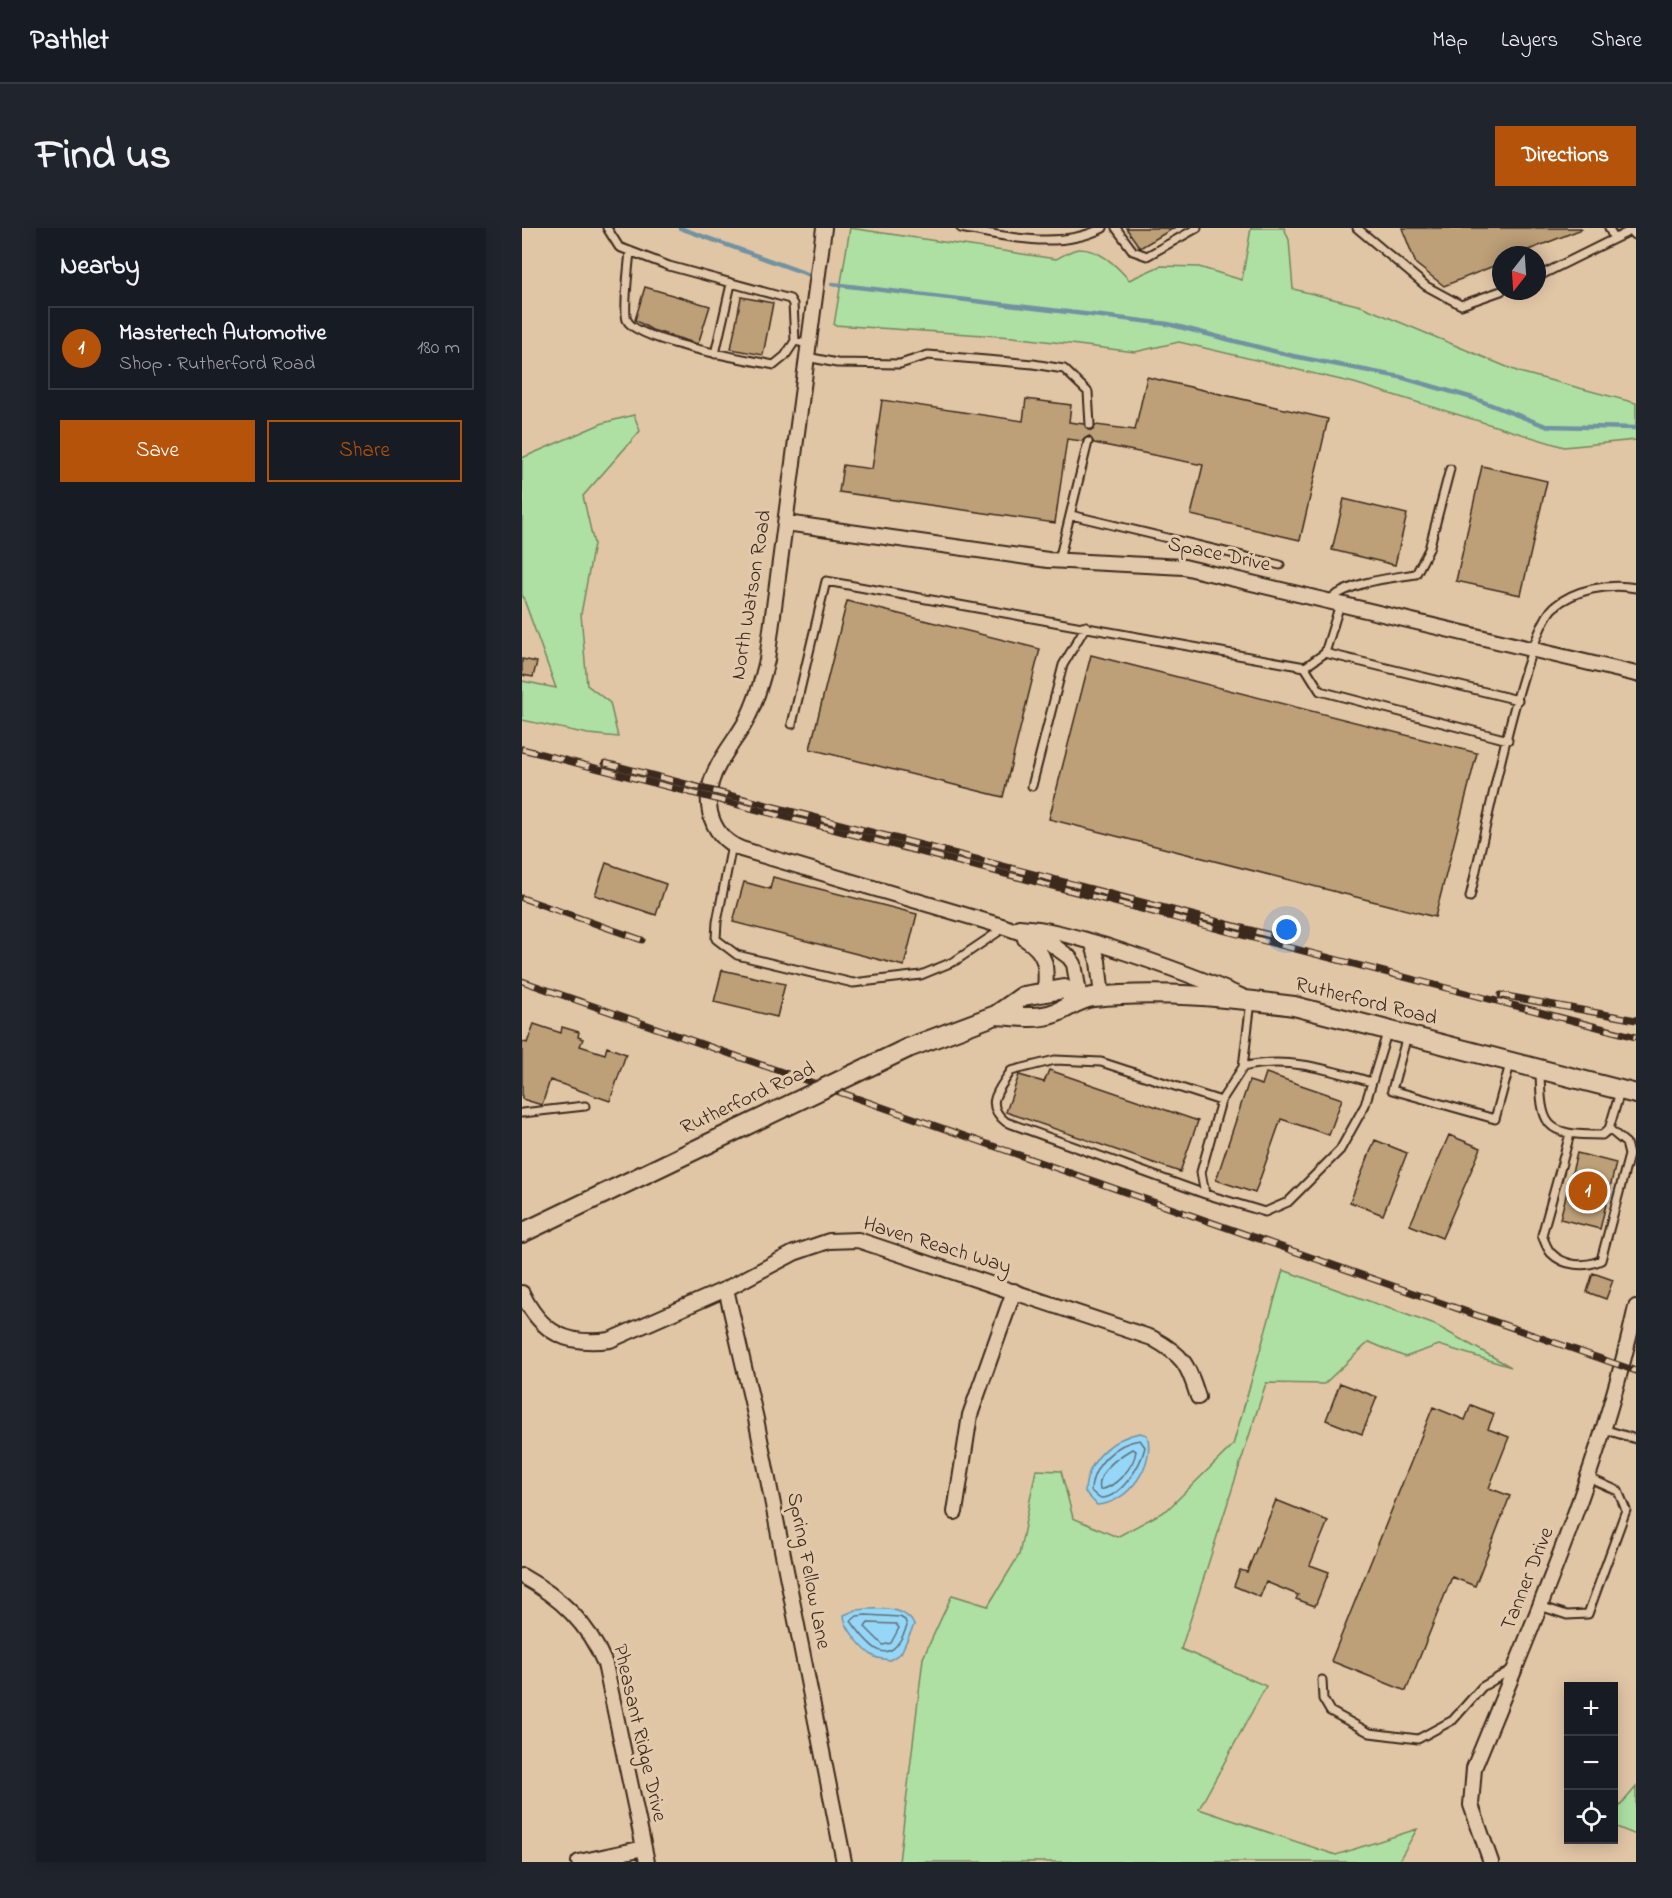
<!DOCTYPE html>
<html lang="en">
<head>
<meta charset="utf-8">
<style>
	body { margin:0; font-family:"Indie Flower",sans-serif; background:#20242c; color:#f1f3f6 }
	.controls { position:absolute; right:18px; bottom:18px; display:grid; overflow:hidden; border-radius:0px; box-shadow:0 3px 15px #0003 }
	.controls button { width:54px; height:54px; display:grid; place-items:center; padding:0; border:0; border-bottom:2px solid #363941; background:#171b24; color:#f1f3f6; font:30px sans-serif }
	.compass { position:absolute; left:970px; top:18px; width:54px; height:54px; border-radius:50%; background:#171b24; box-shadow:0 3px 15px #0003; rotate:197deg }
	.you { position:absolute; left:765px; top:702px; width:21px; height:21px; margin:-15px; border:4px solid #fff; border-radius:50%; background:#1a73e8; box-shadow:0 0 0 9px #1a73e833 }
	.badge { display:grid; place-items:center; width:39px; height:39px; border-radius:50%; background:#b45309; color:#fff; font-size:20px; font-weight:700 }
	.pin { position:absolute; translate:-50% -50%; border:3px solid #fff; box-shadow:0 2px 6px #0006 }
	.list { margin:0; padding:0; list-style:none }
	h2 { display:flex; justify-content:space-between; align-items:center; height:78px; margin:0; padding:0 24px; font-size:26px }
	h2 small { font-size:20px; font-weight:400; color:#9ea1a6 }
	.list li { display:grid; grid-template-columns:39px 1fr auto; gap:18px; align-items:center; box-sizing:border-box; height:84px; margin:0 12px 12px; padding:0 12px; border:2px solid #363941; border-radius:0px }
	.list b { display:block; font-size:22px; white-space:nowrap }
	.list p { margin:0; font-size:20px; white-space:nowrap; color:#9ea1a6 }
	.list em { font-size:20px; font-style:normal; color:#9ea1a6 }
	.actions { display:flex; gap:12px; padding:18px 24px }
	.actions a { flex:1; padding:14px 0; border:2px solid #b45309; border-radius:0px; text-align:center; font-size:21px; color:#b45309 }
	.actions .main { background:#b45309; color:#fff }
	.icon { flex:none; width:33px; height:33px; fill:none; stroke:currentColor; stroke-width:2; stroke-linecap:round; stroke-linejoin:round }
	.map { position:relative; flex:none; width:1114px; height:1634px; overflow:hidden; border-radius:0px }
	header { display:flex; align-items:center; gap:36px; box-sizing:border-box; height:84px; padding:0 30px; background:#171b24; border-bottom:2px solid #363941 }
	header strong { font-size:28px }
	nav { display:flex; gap:33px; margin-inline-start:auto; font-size:21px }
	.intro { display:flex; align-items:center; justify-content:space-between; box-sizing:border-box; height:144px; padding:0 36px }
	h1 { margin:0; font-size:42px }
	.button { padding:15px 27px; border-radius:0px; background:#b45309; color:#fff; font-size:21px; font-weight:700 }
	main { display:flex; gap:36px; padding:0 36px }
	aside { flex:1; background:#171b24; border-radius:0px; box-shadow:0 3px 15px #0003 }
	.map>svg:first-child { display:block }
	.green { fill:#ade0a2; stroke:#748560; stroke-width:1.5 }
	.water { fill:#96d7f8; stroke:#7292a1; stroke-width:1.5 }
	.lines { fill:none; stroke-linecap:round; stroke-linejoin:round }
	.shore { stroke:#5f6f75; stroke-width:1.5 }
	.stream { stroke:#7292a1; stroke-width:4.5 }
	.building { fill:#bda078; stroke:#3b2a1e; stroke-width:1.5 }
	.lane-casing { stroke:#3b2a1e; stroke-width:11 }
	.street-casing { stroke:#3b2a1e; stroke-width:18 }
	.secondary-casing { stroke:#3b2a1e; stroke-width:22 }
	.lane { stroke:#e3c9ab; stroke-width:7 }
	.street { stroke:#e3c9ab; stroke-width:14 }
	.secondary { stroke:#e3c9ab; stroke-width:18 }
	.rail-casing { stroke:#3b2a1e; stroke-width:7 }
	.rail { stroke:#e3c9ab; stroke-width:4.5; stroke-dasharray:14; stroke-linecap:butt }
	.secondary-bridge-casing { stroke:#3b2a1e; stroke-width:22; stroke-linecap:butt }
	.secondary-bridge { stroke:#e3c9ab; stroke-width:18 }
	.labels { text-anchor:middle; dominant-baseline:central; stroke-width:6; stroke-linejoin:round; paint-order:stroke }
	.street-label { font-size:21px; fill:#3b2a1e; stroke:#e3c9ab }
</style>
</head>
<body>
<header>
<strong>Pathlet</strong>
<nav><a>Map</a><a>Layers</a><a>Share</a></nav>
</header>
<div class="intro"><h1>Find us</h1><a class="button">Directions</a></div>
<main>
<aside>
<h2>Nearby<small></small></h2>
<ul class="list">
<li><span class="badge">1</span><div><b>Mastertech Automotive</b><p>Shop · Rutherford Road</p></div><em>180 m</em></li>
</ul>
<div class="actions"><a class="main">Save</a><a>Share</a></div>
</aside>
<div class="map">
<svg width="1114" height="1634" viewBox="0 0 1114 1634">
	<rect width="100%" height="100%" fill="#e1c6a5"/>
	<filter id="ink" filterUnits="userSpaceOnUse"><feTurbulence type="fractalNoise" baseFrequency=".0167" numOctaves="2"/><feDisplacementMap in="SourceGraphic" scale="12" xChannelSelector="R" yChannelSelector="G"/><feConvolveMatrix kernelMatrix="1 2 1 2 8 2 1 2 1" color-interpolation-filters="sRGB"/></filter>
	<g filter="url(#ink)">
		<path class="green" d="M328 0 534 31C541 28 550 21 557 21 578 21 594 37 607 52L638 38 677 39 720 52 729 0H762L767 12 771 61 839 78 997 144 1114 175V212L1042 219 832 155 657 114 613 124 491 109 312 97Z
			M112 187 118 203 61 268 72 316 59 386 65 457 88 475 96 509 66 506 0 492V453L34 460 0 366V230L81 195Z
			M761 1042 913 1097 989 1139 917 1117 883 1129 847 1114 802 1156 744 1155 659 1421 744 1458 677 1581 814 1627 895 1601 876 1634H377L401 1430 430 1367 466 1378 497 1327 514 1242 539 1243 551 1290 595 1309 645 1282 711 1217Z
			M1114 1559V1607L1092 1598V1585Z"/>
		<path class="water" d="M618 1205 625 1207C634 1236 606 1276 575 1277L563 1264C564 1234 589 1210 618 1205Z
			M334 1382C354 1380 383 1377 392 1397L379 1425 368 1432C363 1431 357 1431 353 1429 342 1423 322 1400 322 1387Z"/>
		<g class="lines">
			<path class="shore" d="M618 1212 623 1219C619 1237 598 1272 577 1270L569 1263C570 1237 594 1215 618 1212Z
				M610 1221 614 1223C612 1239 594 1259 578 1262 574 1244 596 1229 610 1221Z
				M344 1387 378 1389 383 1392 385 1398C368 1443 349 1421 329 1393L335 1388Z
				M346 1395 374 1396 377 1400 369 1415 361 1417 343 1399Z"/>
			<path class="stream" d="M158 0 288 47
				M310 56 646 96 771 128 878 149 951 170 1024 198 1114 200"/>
		</g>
		<path class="building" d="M604 0H652L618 20Z
			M880 0H1059L1060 1 1004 23 1005 27H979V35L922 58 894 36Z
			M123 59 188 78 176 116 130 102 113 92Z
			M219 69 251 75 241 127 209 121Z
			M625 149 806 191 778 312 669 287 681 237 572 215 567 208 560 213 545 211 533 295 317 264 321 237 350 241 360 172 501 193 504 171 549 177 547 194 562 196 566 202H571L574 197 613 202Z
			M960 238 1025 253 999 367 934 353Z
			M822 271 885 286 873 337 810 322Z
			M325 373 518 421 481 569 288 521Z
			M569 427 955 525 913 689 527 591Z
			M0 431 15 434 11 449 0 447Z
			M84 635 144 656 134 687 73 667Z
			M251 649 395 686 382 738 211 694 222 654 248 661Z
			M200 742 263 756 255 789 192 774Z
			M12 796 39 805 40 799 57 804 56 809 61 811 58 818 83 826 85 819 104 826 88 873 28 852 20 877 0 871V813L5 815Z
			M527 842 676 893 658 944 484 884 497 847 522 854Z
			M744 845 820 871 807 907 759 891 733 965 694 952 727 853 740 857Z
			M927 907 959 920 920 1010 888 997Z
			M853 912 885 925 861 987 828 974Z
			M1055 925 1094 935 1078 1001 1038 991Z
			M1071 1045 1091 1052 1084 1071 1065 1064Z
			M818 1155 855 1169 840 1206 804 1192Z
			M949 1177 972 1186 966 1201 987 1209 967 1260 988 1268 953 1358 930 1349 884 1463 809 1433 911 1179 943 1192Z
			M754 1272 806 1293 788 1337 807 1344 793 1378 774 1371 776 1367 744 1354 738 1369 712 1358 718 1342 725 1344Z"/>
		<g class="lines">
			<g class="lane-casing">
				<path id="lane" d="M85 0 97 19 147 38 268 71 271 76 273 113 287 116
					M439 0C485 9 537 22 581 0
					M594 0 611 23 625 28 675 0
					M835 0 904 58 939 77 979 63
					M1087 0 1092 11
					M108 23C107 36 101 82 105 92 114 113 226 132 252 137L263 128 273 113
					M1015 49 1112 1
					M193 126 209 56
					M285 129 315 135 378 136 406 127 511 136 542 141 566 164 568 197
					M549 287 758 337
					M537 332 566 214
					M805 373C832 353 862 351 894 346L907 321 928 241
					M803 425 996 472
					M783 439 798 463 986 512
					M270 496 304 353 783 439 803 425 818 376
					M510 558 541 437 564 398
					M210 617 195 694 194 711 215 727 331 755 399 747 433 733 482 700
					M948 669C960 618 1002 406 1032 379 1053 361 1087 355 1114 360
					M729 773 721 839C765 828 807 842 850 854
					M885 808 870 862 973 891 988 836
					M1018 842C1019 899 1022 907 1080 907L1087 901 1098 864
					M699 873 679 944 683 966 743 984 766 974 818 922 843 877 865 805
					M0 885 63 878
					M1048 906 1020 1007C1022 1012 1025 1021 1029 1025 1042 1038 1063 1040 1079 1032L1107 927 1104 915 1087 901
					M683 966 484 894C461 876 477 862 489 843L533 832 579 834 699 873 721 839
					M1081 1201 1114 1211
					M1018 1378 1045 1387 1066 1386 1104 1282 1096 1263 1067 1250
					M800 1452 801 1471 808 1483 848 1505 896 1511 931 1492 960 1459 992 1440"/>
			</g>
			<g class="street-casing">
				<path id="street" d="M302 0 245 432C240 453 234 474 224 493 216 508 205 521 197 536 179 567 184 606 219 621L483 699 528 715 547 729 552 736 558 771
					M1112 0 1114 4
					M264 295 526 332 662 339 1114 446
					M497 699C529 701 557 710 587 719 633 734 677 749 721 769
					M503 711C525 725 525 739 523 763
					M570 714 576 733 580 769
					M204 1061 234 1191 322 1634
					M0 1065C19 1105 45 1118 88 1112L204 1061 272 1025 307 1013 336 1012 630 1110C661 1127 666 1136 676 1169
					M433 1284 448 1187 492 1063
					M0 1348C39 1370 66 1395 83 1436L125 1634
					M57 1634 122 1620
					M969 1634 949 1577 952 1540C1014 1389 1079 1239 1114 1079"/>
			</g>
			<g class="secondary-casing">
				<path id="secondary" d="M474 787C493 788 514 792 533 785 547 780 555 771 571 769 638 762 705 769 772 778L1114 866
					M386 820 474 787 501 768 542 761 558 771
					M0 1005 219 900"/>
			</g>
			<use href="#lane" class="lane"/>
			<use href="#street" class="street"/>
			<use href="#secondary" class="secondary"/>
			<g class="rail-casing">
				<path id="rail" d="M0 521 1114 809
					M83 535 759 710
					M0 670 120 712
					M0 753 1114 1143
					M979 767 1114 792"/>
			</g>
			<use href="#rail" class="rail"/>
			<g class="secondary-bridge-casing">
				<path id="secondary-bridge" d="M219 900 386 820"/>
			</g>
			<use href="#secondary-bridge" class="secondary-bridge"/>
		</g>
	</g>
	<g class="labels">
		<g class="street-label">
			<text transform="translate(697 327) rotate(12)">Space Drive</text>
			<text transform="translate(230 367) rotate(-81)">North Watson Road</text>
			<text transform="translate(844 774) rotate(14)">Rutherford Road</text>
			<text transform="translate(226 871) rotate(-25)">Rutherford Road</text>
			<text transform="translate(415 1018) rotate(17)">Haven Reach Way</text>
			<text transform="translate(286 1343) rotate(79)">Spring Fellow Lane</text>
			<text transform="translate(1006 1351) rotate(-68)">Tanner Drive</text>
			<text transform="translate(117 1505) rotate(77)">Pheasant Ridge Drive</text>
		</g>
	</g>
</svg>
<div class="controls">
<button>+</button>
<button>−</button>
<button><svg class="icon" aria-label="locate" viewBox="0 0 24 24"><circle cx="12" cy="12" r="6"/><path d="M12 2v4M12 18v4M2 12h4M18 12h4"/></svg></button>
</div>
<svg class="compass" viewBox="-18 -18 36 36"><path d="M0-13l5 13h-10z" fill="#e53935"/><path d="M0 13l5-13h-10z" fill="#9ea1a6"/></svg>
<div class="you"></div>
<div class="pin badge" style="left:1066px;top:963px">1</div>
</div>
</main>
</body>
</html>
